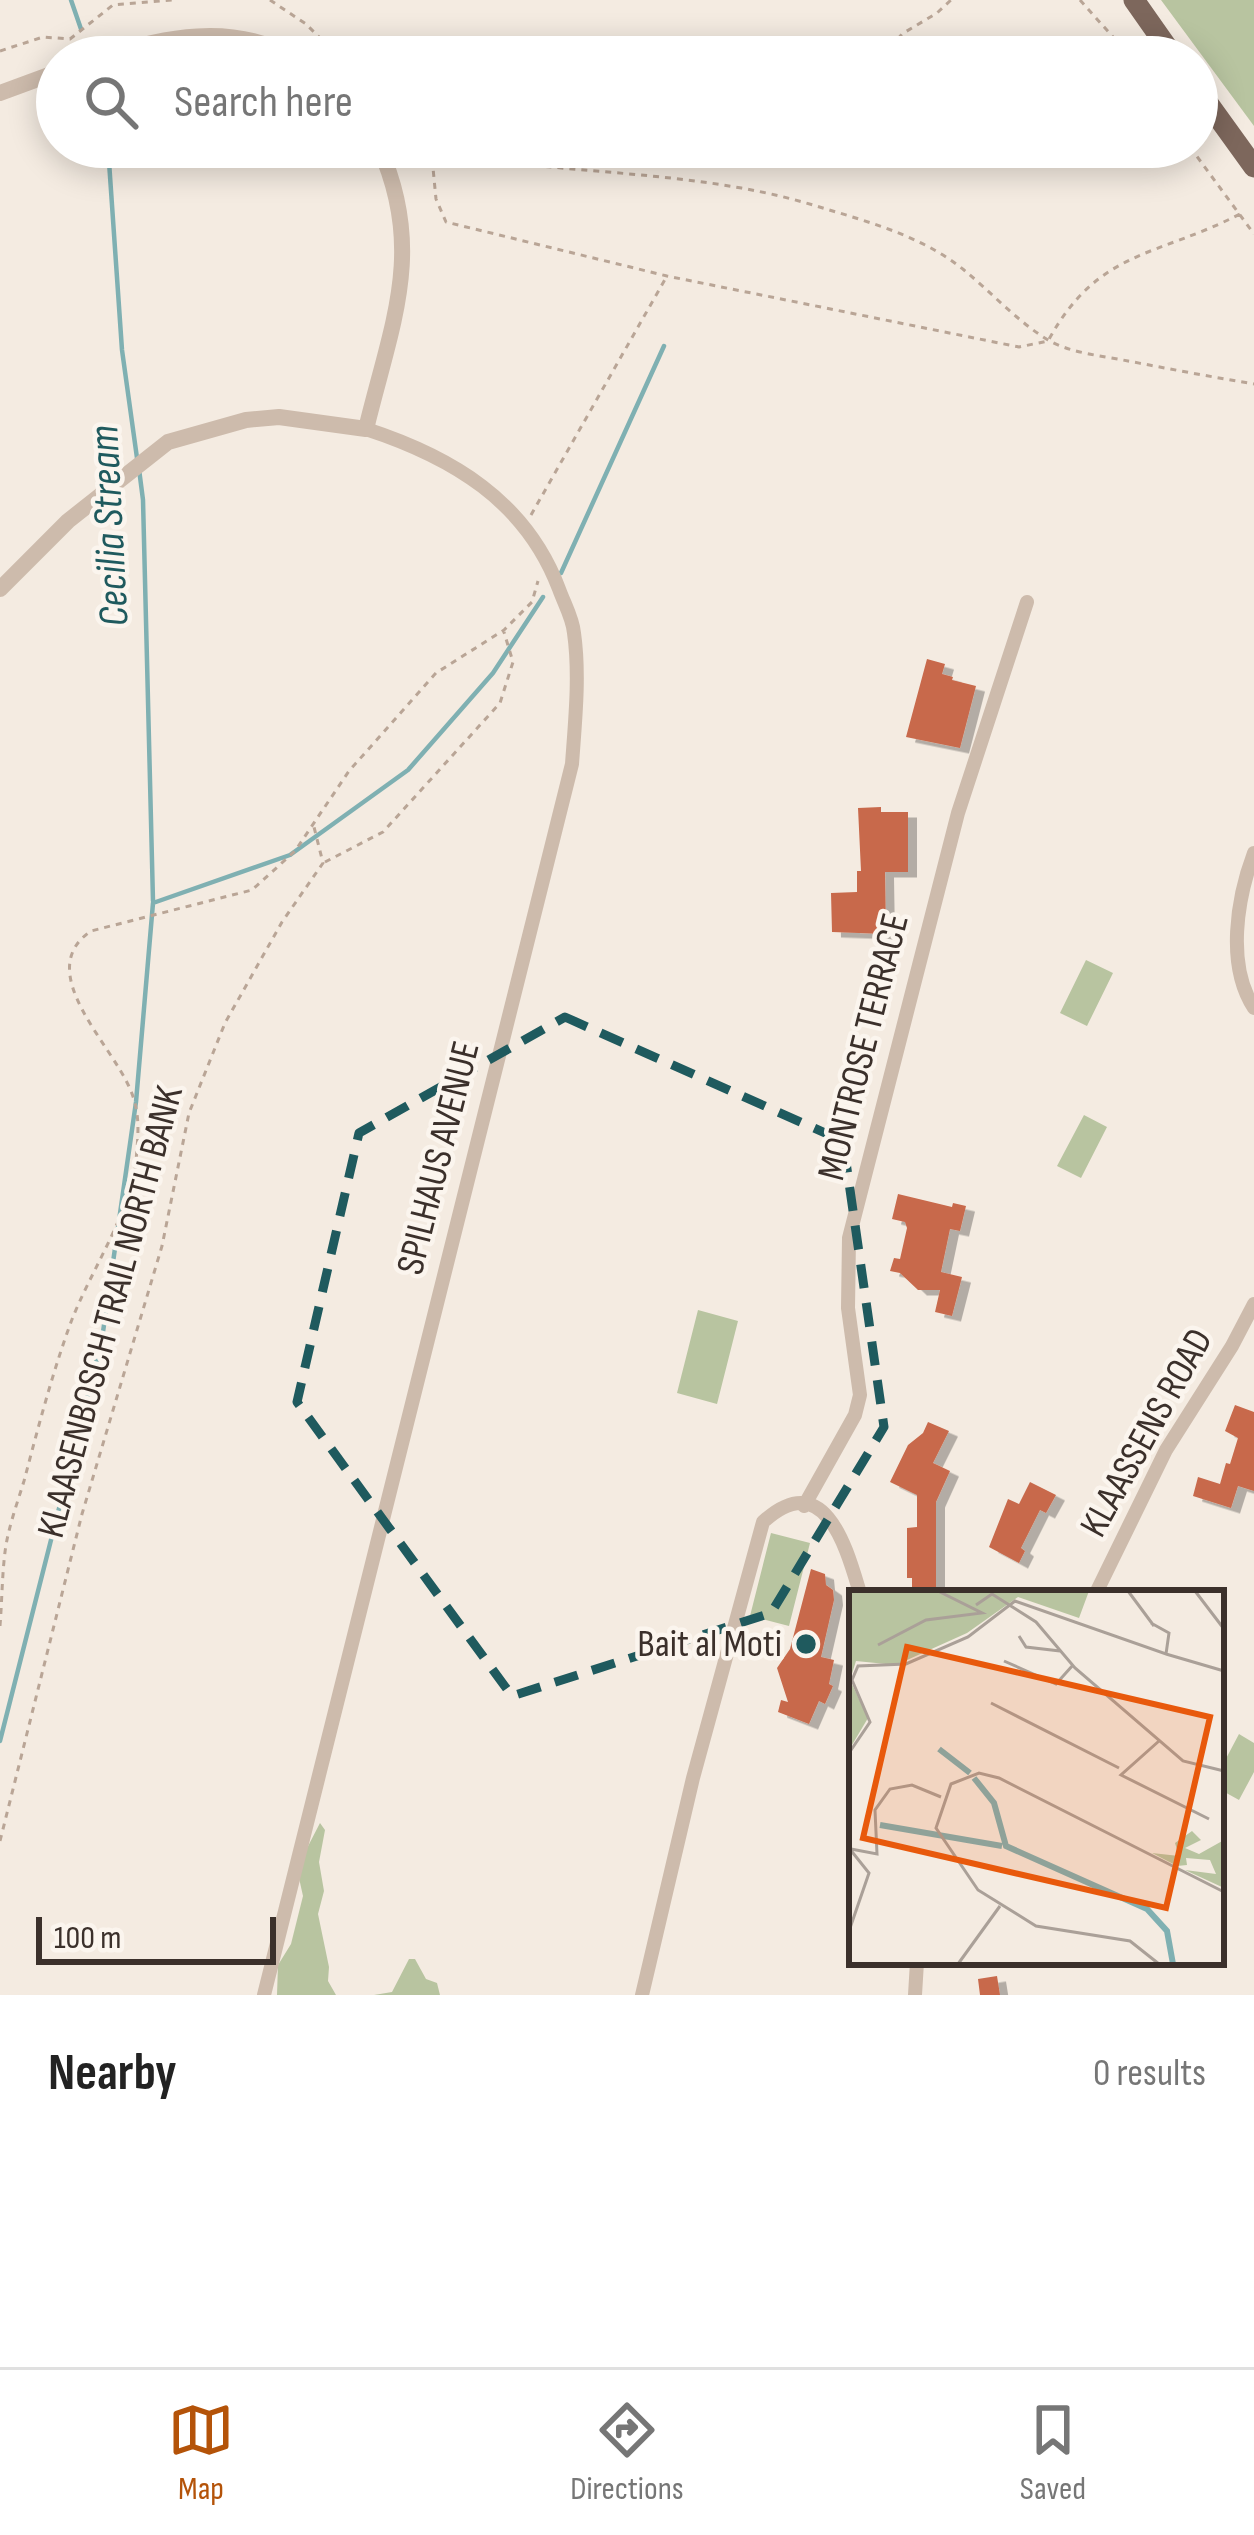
<!DOCTYPE html>
<html lang="en">
<head>
<meta charset="utf-8">
<style>
	body { margin:0; font-family:"Sofia Sans Condensed",sans-serif; background:#f2f2f2; color:#222 }
	.scale { position:absolute; left:36px; bottom:30px; width:240px; box-sizing:border-box; padding-left:12px; border:6px solid #3b302b; border-top:0; font-size:33px; line-height:42px; white-space:nowrap; color:#3b302b; -webkit-text-stroke:9px #fbf5ee; paint-order:stroke }
	.list { margin:0; padding:0; list-style:none }
	h2 { display:flex; justify-content:space-between; align-items:center; height:156px; margin:0; padding:0 48px; font-size:51px }
	h2 small { font-size:39px; font-weight:400; color:#767676 }
	.icon { flex:none; width:66px; height:66px; fill:none; stroke:currentColor; stroke-width:2; stroke-linecap:round; stroke-linejoin:round }
	.map { position:relative; flex:none; width:1254px; height:1995px; overflow:hidden }
	.search { position:absolute; background:#fff; box-shadow:0 6px 30px #0003; left:36px; right:36px; top:36px; height:132px; display:flex; align-items:center; gap:30px; box-sizing:border-box; padding:0 42px; border-radius:66px; color:#767676; font-size:45px }
	.sheet { height:372px; background:#fff }
	nav { display:flex; justify-content:space-around; align-items:center; box-sizing:border-box; height:168px; border-top:3px solid #e0e0e0; background:#fff; font-size:33px; color:#767676 }
	nav a { display:grid; justify-items:center; gap:6px }
	nav .on { color:#b45309 }
	.map>svg:first-child { display:block }
	.green { fill:#b8c4a0 }
	.lines { fill:none; stroke-linecap:round; stroke-linejoin:round }
	.stream { stroke:#7fb0b2; stroke-width:4.5 }
	.building { fill:#c8694b; filter:url(#shadow) }
	.path { stroke:#b9a596; stroke-width:3; stroke-dasharray:6 6; stroke-linecap:butt }
	.minor { stroke:#cdbbac; stroke-width:14 }
	.tertiary { stroke:#cdbbac; stroke-width:16 }
	.primary { stroke:#7d675c; stroke-width:21 }
	.marked { fill:none; stroke:#1f5a5e; stroke-width:9; stroke-dasharray:24 15; stroke-linejoin:round }
	.poi-dot { fill:#1f5a5e; stroke:#fbf5ee; stroke-width:4.5 }
	.labels { text-anchor:middle; dominant-baseline:central; stroke-width:9; stroke-linejoin:round; paint-order:stroke }
	.street-label { font-size:39px; fill:#3b302b; stroke:#fbf5ee }
	.poi-label { font-size:39px; fill:#3b302b; stroke:#fbf5ee; text-anchor:end }
	.water-label { font-size:42px; font-style:italic; fill:#1f5a5e; stroke:#fbf5ee }
	.inset-river { fill:none; stroke:#7fb0b2; stroke-width:6 }
	.inset-road { fill:none; stroke:#aaa098; stroke-width:3 }
	.view { fill:#e8590c; fill-opacity:0.15; stroke:#e8590c; stroke-width:6 }
	.inset-edge { fill:none; stroke:#3b302b; stroke-width:6 }
</style>
</head>
<body>
<div class="map">
<svg width="1254" height="1995" viewBox="0 0 1254 1995">
	<defs>
		<filter id="shadow"><feDropShadow dx="9" dy="5.5" stdDeviation="0" flood-color="#0004"/></filter>
	</defs>
	<rect width="100%" height="100%" fill="#f4ebe1"/>
	<path class="green" d="M1161 0H1254V126Z
		M1086 960 1113 973 1087 1026 1060 1013Z
		M1084 1115 1107 1127 1081 1178 1057 1166Z
		M698 1310 738 1321 717 1404 677 1393Z
		M771 1533 810 1543 789 1626 750 1616Z
		M1239 1734 1254 1743V1772L1239 1800 1221 1790V1768Z
		M320 1823 325 1830 319 1862 324 1891 318 1914 329 1967 328 1981 336 1995H277L278 1965 291 1944 303 1896 299 1878 305 1852Z
		M409 1959H415L426 1979 437 1983 440 1995H374L392 1992Z"/>
	<g class="lines">
		<path class="stream" d="M71 0 81 29
			M108 147 122 350 137 458
			M139 469 143 500 153 901
			M561 573 664 346
			M0 1741 102 1339 136 1102 153 903 290 855 408 770 493 673 543 597"/>
	</g>
	<path class="building" d="M927 659 945 664 942 674 953 677 952 680 976 686 960 748 906 737Z
		M881 807V812H908V872H885L886 934 832 932 831 893 857 892V871H861L858 808Z
		M898 1194 952 1207 953 1203 966 1206 960 1231 950 1229 941 1272 962 1277 952 1316 935 1312 940 1290H918L900 1273 890 1271 894 1258 900 1259 907 1228 905 1222 892 1219Z
		M1235 1405 1254 1412V1491L1238 1486 1231 1508 1193 1496 1198 1477 1220 1484 1226 1463 1230 1464 1238 1438 1225 1431Z
		M928 1422 949 1431 933 1463 950 1471 936 1502V1593H912V1578H907V1528L917 1527V1495L890 1482 908 1445 923 1433Z
		M1030 1482 1056 1495 1046 1513 1040 1510 1021 1548 1025 1551 1019 1563 989 1547 1008 1499 1019 1504Z
		M811 1569 825 1574 826 1585 833 1590 834 1600 821 1657 834 1660 829 1684 833 1686 825 1704 819 1701 809 1724 778 1712 781 1700 788 1702 777 1668 790 1649Z
		M997 1976 1000 1995H980L978 1979Z"/>
	<g class="lines">
		<path class="path" d="M270 0 306 24 323 41H343L354 57
			M1080 0 1113 37 1125 57
			M0 51 43 37 70 39 113 5 173 0
			M664 57H727L781 40 811 57
			M882 57 902 34 937 13 951 0
			M410 147 429 167
			M415 147C546 177 684 166 813 205 865 221 921 235 964 270 991 292 1018 322 1048 340 1070 353 1103 356 1128 361 1170 369 1212 377 1254 384
			M431 147 436 199 446 222 667 276 1019 347 1048 341C1098 249 1157 257 1240 214
			M578 147 587 167
			M1190 147 1254 234
			M531 515 667 276
			M325 862 383 832 500 703 513 662 504 632
			M0 1626C2 1601 2 1576 5 1552 8 1528 17 1504 24 1481 38 1428 52 1374 71 1322 90 1272 131 1212 136 1161 138 1136 141 1113 130 1089 111 1043 32 971 91 931L252 890 295 851 349 771 436 673 504 630 532 602 538 581
			M0 1841 82 1514 162 1246 189 1113 225 1023 282 922 323 863 313 823"/>
		<path class="minor" d="M1254 853C1237 898 1226 965 1254 1008
			M804 1506 855 1415 860 1395 848 1308 849 1238 958 813 1027 602
			M1096 1593 1166 1450 1232 1346 1254 1304
			M264 1995 572 764C575 722 580 675 574 633 573 619 564 603 559 589 526 501 452 457 366 429
			M642 1995 693 1778 763 1522C825 1465 847 1550 860 1593
			M915 1995 917 1962"/>
		<path class="tertiary" d="M102 57C161 37 234 22 291 57
			M0 93 57 72
			M0 589 68 521 168 442 246 420 279 417 366 429C391 325 426 251 379 147"/>
		<path class="primary" d="M1134 0 1174 57
			M1197 88 1254 167"/>
	</g>
	<path class="marked" d="M565 1017 843 1141 884 1427 771 1613 512 1696 297 1402 359 1133Z"/>
	<circle class="poi-dot" cx="806" cy="1644" r="12"/>
	<g class="labels">
		<g class="street-label">
			<text transform="translate(864 1047) rotate(-76)">MONTROSE TERRACE</text>
			<text transform="translate(439 1158) rotate(-76)">SPILHAUS AVENUE</text>
			<text transform="translate(111 1312) rotate(-75)">KLAASENBOSCH TRAIL NORTH BANK</text>
			<text transform="translate(1147 1433) rotate(-61)">KLAASSENS ROAD</text>
		</g>
		<g class="poi-label">
			<text x="782" y="1644">Bait al Moti</text>
		</g>
		<g class="water-label">
			<text transform="translate(110 526) rotate(-93)">Cecilia Stream</text>
		</g>
	</g>
	<g transform="translate(849 1590)">
		<rect width="375" height="375" fill="#f4ebe1"/>
		<path d="M0 1H240L230 28 169 7 118 43 47 75 7 71 1 90 19 128 0 160ZM343 241 352 250 336 258 350 264 375 250V298L336 280 367 284 361 270 337 268 338 275 328 276 303 263 330 266 326 253Z" fill="#b8c4a0"/>
		<path class="inset-river" d="M90 159 121 183M125 188 145 213 157 256 298 319 318 341 324 374M31 235 153 256"/>
		<path class="inset-road" d="M279 1 305 36M346 1 375 39M127 15 143 4 187 32 226 78 334 171 375 181M170 46 177 57 211 61M29 55 77 30 133 23 89 1M317 64 375 81M155 71 207 94 224 75M142 113 270 178M310 151 272 185 360 229M0 163 21 132 3 90 9 76 57 74 119 47 166 11 317 64 320 43 302 33M0 258 20 283 0 341M2 259 28 264 26 220 41 199 63 195 92 207M109 374 151 316M310 374 281 351 187 336 129 300 87 238 102 194 130 183 150 188 375 302"/>
		<path class="view" d="M58 57 361 127 317 318 14 248Z"/>
		<rect width="375" height="375" class="inset-edge"/>
	</g>
</svg>
<div class="scale">100 m</div>
<div class="search"><svg class="icon" aria-label="search" viewBox="0 0 24 24"><circle cx="10" cy="10" r="6"/><path d="M15 15l6 6"/></svg>Search here</div>
</div>
<section class="sheet">
<h2>Nearby<small>0 results</small></h2>
<ul class="list">
</ul>
</section>
<nav>
<a class="on"><svg class="icon" aria-label="map" viewBox="0 0 24 24"><path d="M3 6l6-2 6 2 6-2v14l-6 2-6-2-6 2zM9 4v14M15 6v14"/></svg>Map</a>
<a><svg class="icon" aria-label="directions" viewBox="0 0 24 24"><path d="M12 3l9 9-9 9-9-9zM9 14v-3h6M13 9l2 2-2 2"/></svg>Directions</a>
<a><svg class="icon" aria-label="saved" viewBox="0 0 24 24"><path d="M7 4h10v16l-5-4-5 4z"/></svg>Saved</a>
</nav>
</body>
</html>
